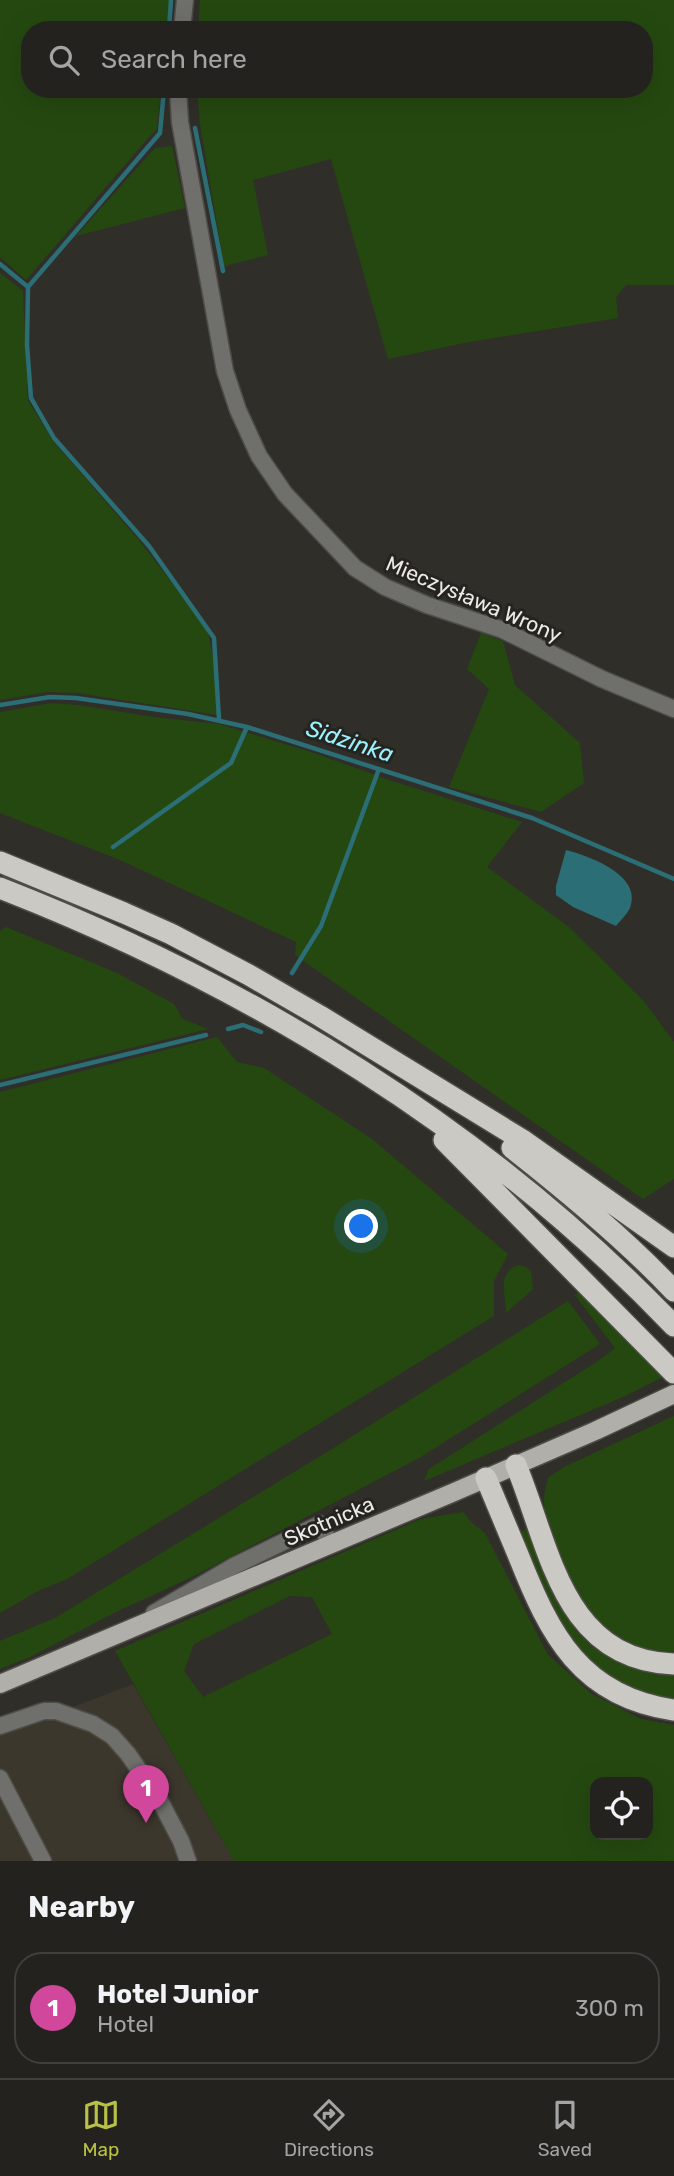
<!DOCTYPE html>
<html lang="en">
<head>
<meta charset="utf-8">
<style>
	body { margin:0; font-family:Rubik,sans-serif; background:#2c2a28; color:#f1f3f6 }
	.controls { position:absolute; right:21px; bottom:21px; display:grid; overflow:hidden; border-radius:14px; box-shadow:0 7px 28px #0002 }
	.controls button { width:63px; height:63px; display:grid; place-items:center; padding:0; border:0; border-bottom:2px solid #413f3d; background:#24221f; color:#f1f3f6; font:35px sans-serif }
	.you { position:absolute; left:362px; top:1227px; width:24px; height:24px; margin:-18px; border:5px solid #fff; border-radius:50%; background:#1a73e8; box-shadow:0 0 0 10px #1a73e833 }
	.badge { display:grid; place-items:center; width:46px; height:46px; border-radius:50%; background:#b8c146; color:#fff; font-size:23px; font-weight:700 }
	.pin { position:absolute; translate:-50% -58px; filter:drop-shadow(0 2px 4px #0008) }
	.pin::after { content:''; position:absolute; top:37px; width:24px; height:21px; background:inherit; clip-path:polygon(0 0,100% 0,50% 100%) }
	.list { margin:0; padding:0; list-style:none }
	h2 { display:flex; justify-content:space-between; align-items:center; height:91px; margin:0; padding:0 28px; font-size:30px }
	h2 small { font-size:23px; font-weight:400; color:#a3a4a4 }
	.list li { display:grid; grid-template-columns:46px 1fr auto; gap:21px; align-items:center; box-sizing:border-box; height:112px; margin:0 14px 14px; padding:0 14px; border:2px solid #413f3d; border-radius:28px }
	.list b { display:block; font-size:26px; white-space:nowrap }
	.list p { margin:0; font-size:23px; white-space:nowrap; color:#a3a4a4 }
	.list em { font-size:23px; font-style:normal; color:#a3a4a4 }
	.icon { flex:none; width:38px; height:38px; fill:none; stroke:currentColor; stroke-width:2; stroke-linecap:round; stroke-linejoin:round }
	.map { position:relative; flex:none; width:674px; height:1861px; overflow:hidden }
	.search { position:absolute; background:#24221f; box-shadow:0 7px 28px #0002; left:21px; right:21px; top:21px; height:77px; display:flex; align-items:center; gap:18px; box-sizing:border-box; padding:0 24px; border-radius:28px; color:#a3a4a4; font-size:26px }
	.sheet { height:217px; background:#24221f }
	nav { display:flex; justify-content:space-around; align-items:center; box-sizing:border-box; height:98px; border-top:2px solid #413f3d; background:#24221f; font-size:19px; color:#a3a4a4 }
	nav a { display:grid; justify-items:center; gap:4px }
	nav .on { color:#b8c146 }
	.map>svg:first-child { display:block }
	.built { fill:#3c372d }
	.green { fill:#254810; fill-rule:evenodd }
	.water { fill:#2c6e76 }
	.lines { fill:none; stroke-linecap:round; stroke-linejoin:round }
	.stream { stroke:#2c6e76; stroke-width:4.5 }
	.minor-casing { stroke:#4e4c47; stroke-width:19 }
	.major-casing { stroke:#4e4c47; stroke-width:21 }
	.highway-casing { stroke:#4e4c47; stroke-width:24 }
	.minor { stroke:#6f6f6c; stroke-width:16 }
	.major { stroke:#b0afaa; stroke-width:18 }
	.highway { stroke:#cac9c3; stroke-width:21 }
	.labels { text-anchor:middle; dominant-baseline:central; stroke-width:6; stroke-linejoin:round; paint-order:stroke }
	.street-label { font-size:21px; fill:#eceae7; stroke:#262420 }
	.water-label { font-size:23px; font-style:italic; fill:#9af2fc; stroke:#262420 }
</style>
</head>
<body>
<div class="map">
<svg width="674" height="1861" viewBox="0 0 674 1861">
	<rect width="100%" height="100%" fill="#302e29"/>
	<path class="built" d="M133 1684 234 1861H0V1735Z"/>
	<path class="green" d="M0 0H170L167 30H30V89H161L157 130 149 137 26 280 0 257Z
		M200 0H674V285H626L616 297 618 318 469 342 388 359 331 159 253 180 268 255 224 266 200 124 197 89H644V30H198Z
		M172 146 185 208 76 236 155 148Z
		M0 273 23 291 28 400 53 441 138 539 207 628 213 657 218 715 77 693 48 692 0 700Z
		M481 633 503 641 515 685 580 743 584 783 541 812 449 787 489 689 467 669Z
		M51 703 78 705 154 717 219 724 314 753 389 780 522 822 487 867 569 927 643 1000 674 1042V1179L643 1199 295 955 296 942 120 860 0 813V712Z
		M6 927 117 973 174 1004 183 1019 208 1029 0 1080V931Z
		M217 1037 237 1062 264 1068 372 1139 508 1254 494 1281V1316L67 1579 38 1591 0 1613V1092Z
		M519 1265 525 1267 531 1271 533 1289 506 1313C506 1295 496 1271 519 1265Z
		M581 1291 663 1377 623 1397 424 1481 429 1469 601 1359 615 1348 575 1295Z
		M568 1301 600 1344 419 1458 194 1576 116 1612 30 1657 0 1669V1641L55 1618 332 1449Z
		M674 1416V1651C649 1653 617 1641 600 1622 573 1594 544 1540 544 1500 544 1493 546 1485 548 1478L564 1467Z
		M463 1512 472 1523 485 1533 548 1655 592 1694 641 1719 674 1725V1861H234L115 1651 421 1519ZM290 1596 312 1597 332 1634 203 1697 184 1671 194 1644ZM595 1782H648V1835H595Z
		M529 1528 556 1592 579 1632 618 1661 663 1673 674 1672V1701C663 1700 653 1696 643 1693 566 1668 547 1599 517 1533Z"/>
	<path class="water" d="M566 850C589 856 643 875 630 908 627 914 620 921 616 926L573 907 556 895V886Z"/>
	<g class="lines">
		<path class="stream" d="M169 30 171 0
			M195 128 223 271
			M0 264 28 287 27 345 31 398 54 438 149 546 214 638 219 719
			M28 287 160 133 164 89
			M0 705 50 697 76 698 188 714 247 727 532 818 674 879
			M113 847 231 763 247 727
			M292 973 321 926 379 769
			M228 1029 243 1025 261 1032
			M0 1085 206 1035"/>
		<g class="minor-casing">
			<path id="minor" d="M182 30 185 0
				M178 89 180 122 225 371 238 410 259 456 285 494 355 568 385 587 427 605 503 630 602 679 674 709
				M154 1613 234 1566 320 1524 331 1545
				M0 1726 44 1711H56L93 1724 112 1736 128 1754 159 1799 181 1841 188 1861
				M0 1778 43 1861"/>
		</g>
		<g class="major-casing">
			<path id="major" d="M0 1684 452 1493 595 1431 674 1394"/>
		</g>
		<g class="highway-casing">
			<path id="highway" d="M0 862 124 913 171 934 249 975 320 1016 524 1141 674 1247
				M0 888C251 986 487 1130 674 1326
				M444 1140 674 1373
				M512 1148C568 1192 625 1239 674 1291
				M516 1465C550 1547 562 1660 674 1664
				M486 1478C497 1504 508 1531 519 1557 550 1635 581 1697 674 1710"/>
		</g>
		<use href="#minor" class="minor"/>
		<use href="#major" class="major"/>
		<use href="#highway" class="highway"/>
	</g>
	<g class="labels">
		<g class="street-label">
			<text transform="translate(474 599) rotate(23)">Mieczysława Wrony</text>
			<text transform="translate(329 1521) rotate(-23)">Skotnicka</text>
		</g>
		<g class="water-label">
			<text transform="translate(350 741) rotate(18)">Sidzinka</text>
		</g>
	</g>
</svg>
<div class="controls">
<button><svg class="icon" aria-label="locate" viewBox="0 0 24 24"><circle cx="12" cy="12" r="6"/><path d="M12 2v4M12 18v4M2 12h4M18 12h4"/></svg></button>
</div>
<div class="you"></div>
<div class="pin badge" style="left:146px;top:1823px;background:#d1479c">1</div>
<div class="search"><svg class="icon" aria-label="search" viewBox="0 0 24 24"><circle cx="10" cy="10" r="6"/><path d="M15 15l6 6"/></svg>Search here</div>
</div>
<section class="sheet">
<h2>Nearby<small></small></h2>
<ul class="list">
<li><span class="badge" style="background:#d1479c">1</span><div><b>Hotel Junior</b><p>Hotel</p></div><em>300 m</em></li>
</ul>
</section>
<nav>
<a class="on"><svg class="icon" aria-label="map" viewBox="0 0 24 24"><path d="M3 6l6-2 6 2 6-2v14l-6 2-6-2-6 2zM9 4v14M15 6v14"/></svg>Map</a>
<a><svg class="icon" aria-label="directions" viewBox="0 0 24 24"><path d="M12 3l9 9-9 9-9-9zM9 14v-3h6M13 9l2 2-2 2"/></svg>Directions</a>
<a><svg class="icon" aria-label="saved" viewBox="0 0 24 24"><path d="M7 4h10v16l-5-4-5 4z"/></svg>Saved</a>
</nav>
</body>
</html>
